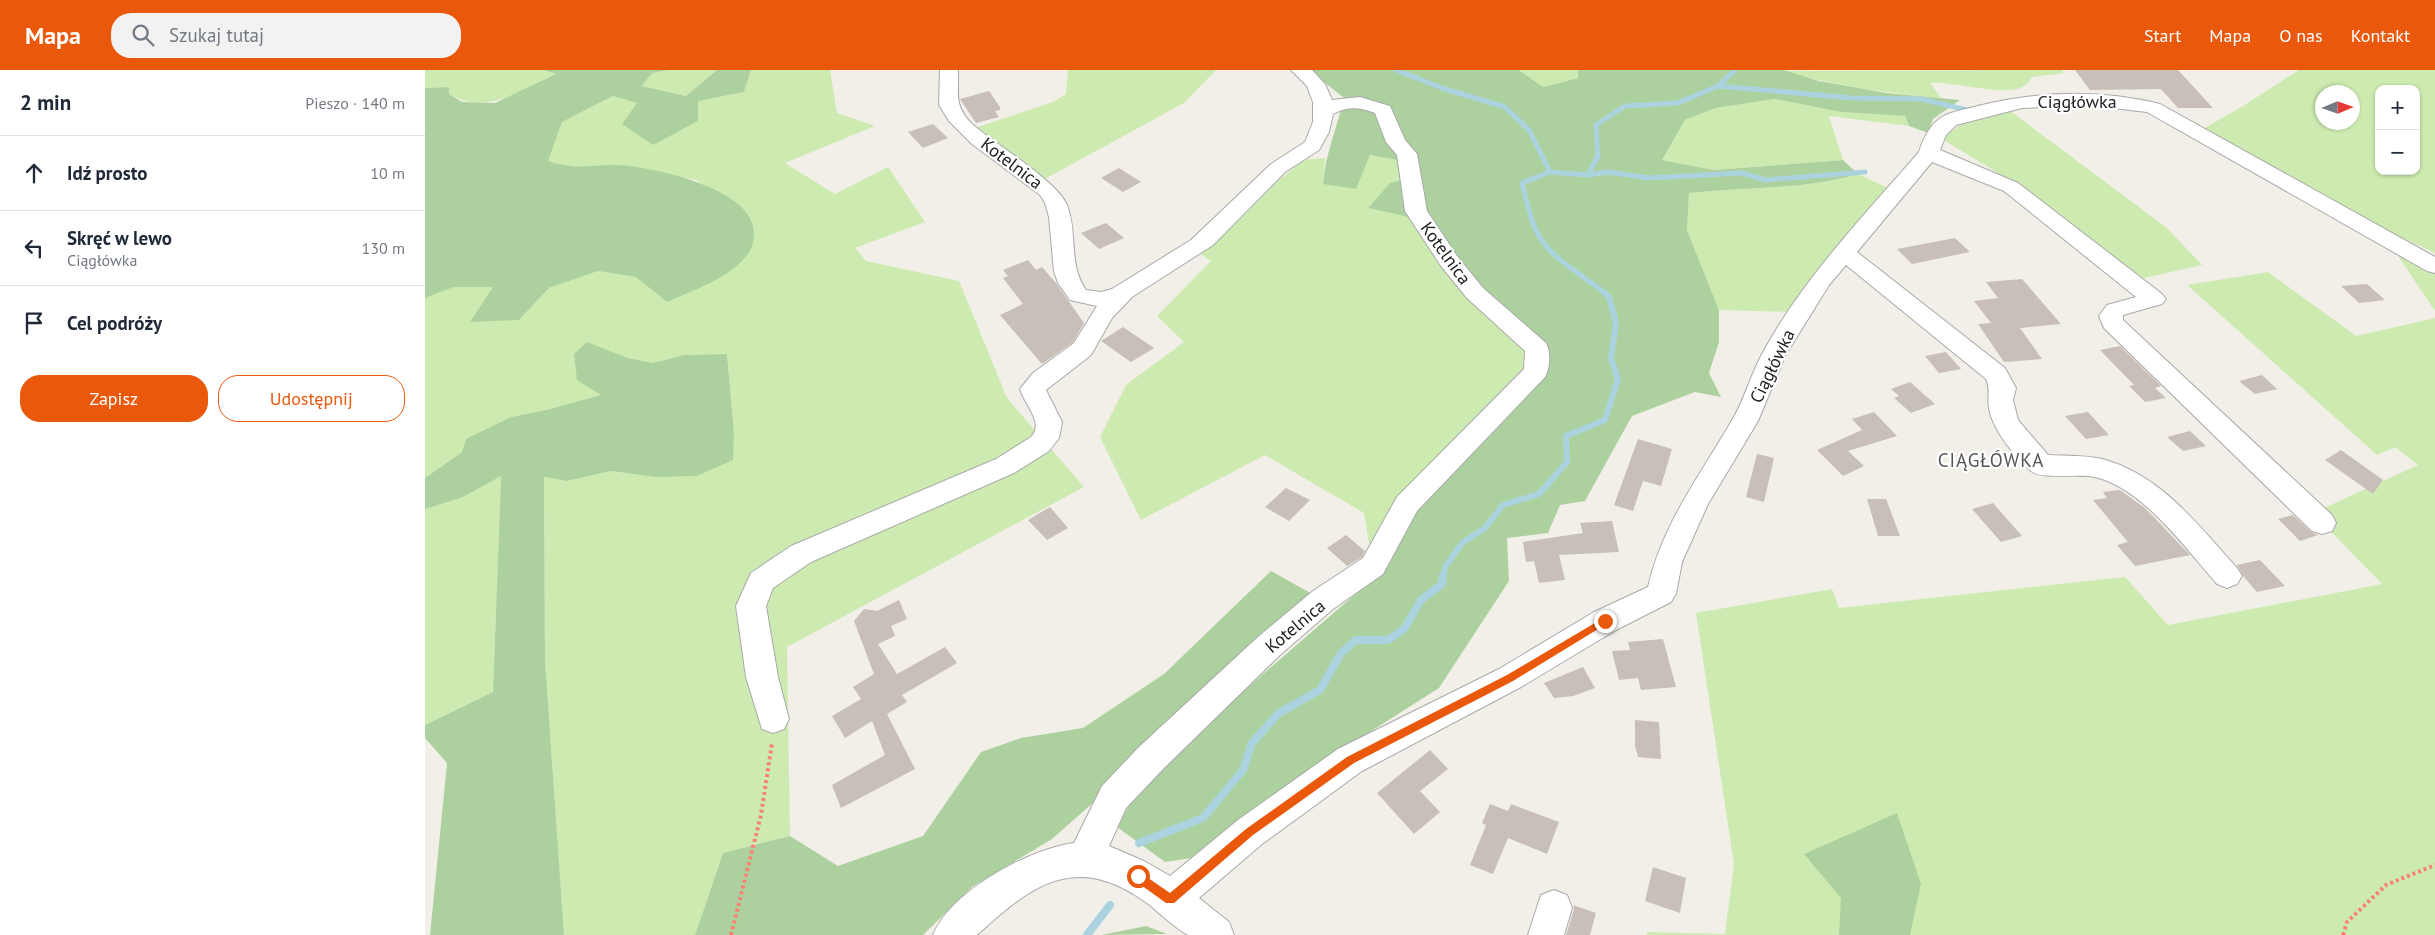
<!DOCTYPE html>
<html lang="pl">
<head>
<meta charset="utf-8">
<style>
	body { margin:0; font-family:"PT Sans",sans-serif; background:#f2f2f3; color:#1f2937 }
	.controls { position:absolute; right:15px; top:15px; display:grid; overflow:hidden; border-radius:10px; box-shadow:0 1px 4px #0004 }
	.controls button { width:45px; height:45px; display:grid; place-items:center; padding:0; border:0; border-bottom:1px solid #e0e1e3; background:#fff; color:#1f2937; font:25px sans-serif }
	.compass { position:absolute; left:1890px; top:15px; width:45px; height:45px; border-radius:50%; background:#fff; box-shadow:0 1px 4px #0004; rotate:88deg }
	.stop { position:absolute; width:15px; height:15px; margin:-11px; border:4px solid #ea580c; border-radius:50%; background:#fff }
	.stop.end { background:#ea580c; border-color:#fff; box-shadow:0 1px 5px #0008 }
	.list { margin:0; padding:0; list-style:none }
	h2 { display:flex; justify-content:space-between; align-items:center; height:65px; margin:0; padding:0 20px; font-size:21px }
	h2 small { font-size:16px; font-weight:400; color:#747a83 }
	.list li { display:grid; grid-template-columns:32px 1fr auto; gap:15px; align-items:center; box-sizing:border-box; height:75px; padding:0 20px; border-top:1px solid #e0e1e3 }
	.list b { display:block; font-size:19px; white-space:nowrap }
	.list p { margin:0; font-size:16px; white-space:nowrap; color:#747a83 }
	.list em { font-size:16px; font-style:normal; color:#747a83 }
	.actions { display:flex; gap:10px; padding:15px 20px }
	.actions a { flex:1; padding:11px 0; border:1px solid #ea580c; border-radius:20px; text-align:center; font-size:18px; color:#ea580c }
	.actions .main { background:#ea580c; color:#fff }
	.icon { flex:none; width:28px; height:28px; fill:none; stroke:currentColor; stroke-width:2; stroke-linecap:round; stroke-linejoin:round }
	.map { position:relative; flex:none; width:2010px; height:865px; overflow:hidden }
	header { display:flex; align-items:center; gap:30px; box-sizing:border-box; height:70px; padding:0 25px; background:#ea580c; color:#fff }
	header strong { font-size:24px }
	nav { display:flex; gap:28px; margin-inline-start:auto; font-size:18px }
	.search { width:350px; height:45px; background:#f2f2f3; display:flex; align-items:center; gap:12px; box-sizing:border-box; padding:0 18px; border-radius:20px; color:#747a83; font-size:19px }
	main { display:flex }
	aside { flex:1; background:#fff }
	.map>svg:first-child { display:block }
	.grass { fill:#cdebb0; fill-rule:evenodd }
	.forest { fill:#add19e }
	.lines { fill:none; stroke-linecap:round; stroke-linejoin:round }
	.stream-far2 { stroke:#aad3df; stroke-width:5 }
	.stream-far1 { stroke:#aad3df; stroke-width:6 }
	.stream { stroke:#aad3df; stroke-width:8 }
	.building { fill:#c7bfb8 }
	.minor-casing { stroke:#a9a9a9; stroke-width:2 }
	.path { stroke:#fa8072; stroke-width:4; stroke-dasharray:3 3; stroke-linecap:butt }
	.minor { fill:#fff; fill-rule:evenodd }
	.route { fill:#ea580c }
	.labels { text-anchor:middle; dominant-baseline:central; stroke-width:4.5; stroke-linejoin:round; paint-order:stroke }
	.street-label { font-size:18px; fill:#222; stroke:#fff }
	.neighbourhood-label { font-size:19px; letter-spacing:1px; fill:#555; stroke:#fff }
</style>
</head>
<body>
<header>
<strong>Mapa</strong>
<div class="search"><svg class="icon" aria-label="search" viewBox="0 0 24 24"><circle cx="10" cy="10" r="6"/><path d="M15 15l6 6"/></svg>Szukaj tutaj</div>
<nav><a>Start</a><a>Mapa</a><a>O nas</a><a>Kontakt</a></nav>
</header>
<main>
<aside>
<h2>2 min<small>Pieszo · 140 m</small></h2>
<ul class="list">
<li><svg class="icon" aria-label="ahead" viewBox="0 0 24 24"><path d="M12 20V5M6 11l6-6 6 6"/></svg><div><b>Idź prosto</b></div><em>10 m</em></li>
<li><svg class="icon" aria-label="left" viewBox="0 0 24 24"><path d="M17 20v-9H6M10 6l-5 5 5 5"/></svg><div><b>Skręć w lewo</b><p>Ciągłówka</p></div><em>130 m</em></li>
<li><svg class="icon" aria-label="arrive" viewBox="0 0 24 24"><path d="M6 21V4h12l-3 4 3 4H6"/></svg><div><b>Cel podróży</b></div></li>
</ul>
<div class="actions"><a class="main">Zapisz</a><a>Udostępnij</a></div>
</aside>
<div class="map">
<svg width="2010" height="865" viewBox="0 0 2010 865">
	<rect width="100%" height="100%" fill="#f2efe9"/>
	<path class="grass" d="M0 0H119L131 4C96 20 62 46 24 24V17L0 18Z
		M244 0H292L261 26 217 16 227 3Z
		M326 0H405L412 43 450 56 360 93 410 124 463 97 500 152 430 178 441 191 534 211 582 328 659 417 362 577 365 766 298 783 270 865H139L120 589 119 407 142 411 186 401 230 407 309 362 302 284 259 285 228 293 203 288 162 273 177 325 121 340 86 347 0 408V228L29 217H68L94 250 124 218 173 201 211 207 289 121 271 110 194 95 148 98 122 91 137 52 188 26C231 38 275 30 319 22Z
		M643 0H791L759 33 618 110 553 57 628 32 641 24Z
		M1094 0H1153V8L1118 17Z
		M1637 0 1639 3 1607 7C1605 10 1602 14 1599 16 1582 28 1529 11 1505 13L1516 28C1462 23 1410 16 1358 1Z
		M1874 0H2010V183L1913 138 1776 60 1818 36ZM1954 19H1991V101H1954ZM1898 22H1928V52H1898Z
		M1350 29 1416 42 1480 46 1484 56 1404 46 1418 90 1289 100 1237 90 1260 50 1291 38Z
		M1584 40 1742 158 1777 195 1715 209 1591 114 1517 69 1536 54Z
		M945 85 978 91 988 107 965 113 943 138 995 148 1102 276 1101 304 946 485 939 443 840 385 716 450 675 367 701 315 759 272 732 246 786 191 770 180 878 90 900 88 898 114Z
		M1433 104 1463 118 1367 242 1294 240 1262 160 1264 123C1319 117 1379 120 1433 104Z
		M1967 177 2010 198V241Z
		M1843 202 1931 266 2010 248V865H1221L1223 862 1300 864 1309 794 1271 543 1407 519 1414 538 1700 507 1743 555 1957 514 1888 443 1993 395 1970 377 1952 385 1762 215Z
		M76 405 68 622 0 655V439L36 428Z"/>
	<path class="forest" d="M119 0H244L227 3 217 16 261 26 292 0H326L319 22 273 31V51L228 75 197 54 212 33 188 26 137 52 123 91C152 101 165 94 193 95 229 97 319 117 328 156 338 198 272 218 242 232L211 207 173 201 124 218 94 250 45 252 68 217H29L0 228V18L24 17V24L37 32 70 33 131 4Z
		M884 0H1094L1118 17 1153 8V0H1359L1394 11 1462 23 1535 30 1508 49 1503 63 1484 56 1480 46 1416 42 1350 29 1291 38 1260 50 1237 90 1289 100 1418 90 1433 104C1379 120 1319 117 1264 123L1262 160 1294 240V272L1284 303 1296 327 1270 322 1207 346 1160 431 1135 435 1123 463 1082 468 1084 511 1014 618 874 707 786 785 740 792 692 757 721 705 956 502 988 441 1123 290 1035 192 1011 153 943 138 965 113 987 107 978 91 945 85 931 119 898 114C900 85 912 58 919 28Z
		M162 272 203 288 228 293 259 285 302 284 309 362 308 390 272 406 230 407 186 401 142 411 119 407 120 589 139 865H5L22 693 0 668V655L68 622 76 406 36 428 0 439V408L37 382 41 369 86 347 121 340 176 325 152 310 149 284Z
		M846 501 889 525 755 656 627 769 547 817 498 865H270L298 783 365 766 413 796 498 766 556 682 596 668 658 658 739 604Z
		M1472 743 1496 814 1485 865H1414L1416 828 1379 784Z
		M721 856 742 864 676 865Z"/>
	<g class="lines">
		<path class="stream-far2" d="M971 0 1017 18 1080 37 1104 60 1125 102
			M1293 16 1427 28 1496 29 1542 40
			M1163 105 1183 102 1223 108 1317 103 1340 110 1440 102
			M1181 224C1159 205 1121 187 1110 158 1104 144 1101 128 1097 113L1125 102 1163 105 1173 86 1171 55 1200 36 1253 33 1293 16 1310 0"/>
		<path class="stream-far1" d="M1018 507 1020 497 1038 472 1059 459 1078 435 1114 424 1142 392 1141 366 1180 350 1193 309 1186 288 1191 253 1184 227 1180 223"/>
		<path class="stream" d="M714 773 778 748 818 700 827 673 854 643 895 620 916 583 931 570H963L979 559 996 530 1017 514 1018 506
			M662 865 685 835"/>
	</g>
	<path class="building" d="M1650 0H1753L1788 38H1753L1736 19 1665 20Z
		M564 21 575 37V40L570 41 574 47 551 53 535 29Z
		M508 54 523 68 498 78 483 62Z
		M694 98 716 112 698 122 676 108Z
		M681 153 699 168 674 179 656 163Z
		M1530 168 1545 182 1487 194 1472 179Z
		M603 190 611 200 617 197 631 213 659 253 648 272 617 294 575 245 598 234 578 208 583 206 578 200Z
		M1597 209 1636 254 1595 258 1617 289 1579 292 1553 254 1566 253 1549 231 1573 228 1561 212Z
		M1942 214 1960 230 1934 233 1916 216Z
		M698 257 729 278 706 292 676 271Z
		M1695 276 1736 316 1730 318 1741 328 1720 332 1704 316 1709 315 1675 280Z
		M1521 282 1536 299 1514 303 1500 286Z
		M1837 305 1852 319 1830 324 1814 311Z
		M1485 312 1510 334 1486 343 1469 328 1474 326 1466 319Z
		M1449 342 1472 366 1423 381 1439 396 1418 406 1392 380 1437 360 1427 349Z
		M1663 342 1684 365 1661 369 1640 346Z
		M1765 361 1781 376 1758 381 1742 367Z
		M1213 369 1247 379 1236 416 1218 411 1208 441 1189 435Z
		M1916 380 1958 410 1948 424 1900 390Z
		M1332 384 1349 388 1339 432 1321 427Z
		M861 418 885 430 864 451 840 437Z
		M1695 420 1720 438 1765 485 1710 496 1692 475 1703 472 1668 430 1682 428 1678 422Z
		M1442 429H1461L1475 466H1453Z
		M1568 433 1597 466 1576 472 1547 439Z
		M625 437 643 458 622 470 603 450Z
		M1868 445 1886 462 1893 465 1875 471 1853 449Z
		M1187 451 1194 482 1134 485 1140 510 1114 513 1109 491 1101 492 1098 472 1158 463 1155 453Z
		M921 465 940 481 937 487 922 496 902 478Z
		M1835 490 1860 516 1832 522 1819 507 1812 495Z
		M474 530 482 549 466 556 470 566 453 574 472 604 520 577 532 593 477 625 482 632 462 644 490 699 416 738 407 715 460 685 447 651 420 668 407 646 436 629 428 617 449 604 429 551 439 539 452 541Z
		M1238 569 1251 617 1216 620 1213 608 1194 610 1187 581 1205 580 1203 572Z
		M1158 597 1170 618 1148 626 1129 628 1119 613Z
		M1210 650 1234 652 1236 689 1213 687 1210 676Z
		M1005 680 1023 699 995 721 1015 742 989 764 952 723Z
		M1065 734 1083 741 1086 734 1134 752 1122 784 1083 768 1068 804 1045 795 1061 755 1057 753Z
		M1228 797 1261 808 1255 843 1220 831Z
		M1148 835 1171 843 1165 865H1141L1149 839Z"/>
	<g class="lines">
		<g class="minor-casing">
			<path id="minor" d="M515 0H533C534 25 528 34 547 54 570 74 632 111 642 135 653 163 643 195 661 220L676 222 687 219 766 170 846 94 880 72 888 52V32L882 16 866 0H887L900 14 907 30 935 27 965 36 980 70 992 84 1002 141 1032 186 1058 218 1121 273C1126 282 1125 298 1120 307L992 441 958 504 908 539 855 585 738 699 701 738 684 776 719 791 745 806 813 750 913 679 1074 599 1169 542 1223 517C1237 455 1275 405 1306 352 1319 331 1325 307 1336 286 1377 209 1438 147 1494 82 1498 69 1505 54 1517 47 1527 41 1542 39 1553 36 1614 21 1674 19 1735 34L2010 187V203L2002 201 1722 42 1662 35 1597 38 1531 55 1521 65 1515 80 1593 113 1737 224 1741 229 1737 234 1698 245V250L1907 445 1911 453 1907 461 1897 464 1887 461 1679 258 1674 246 1682 235 1711 227 1579 121 1507 92 1432 182 1580 298 1591 318 1588 330 1593 350 1623 385C1641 386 1659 385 1677 389 1735 404 1773 455 1812 498L1817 506 1812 514 1802 518 1792 514C1761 479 1718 418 1670 407 1653 403 1618 410 1606 401 1591 389 1566 357 1564 338 1562 327 1566 320 1561 309L1421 195 1404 215 1360 286 1333 351 1283 434 1257 492 1251 524 1246 532 1191 560 1096 617 937 701 837 774 774 828 804 852 809 865C795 865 777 865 764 865 757 864 730 839 722 833 652 782 608 813 552 865H508C526 821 604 779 649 773L677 716 714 677 833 567 888 521 938 488 972 427 1099 299 1100 281 1042 228 1016 196 980 141 972 85 961 72 950 43C935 37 922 36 908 44L904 62 894 80 860 102 788 175 707 227 687 248 666 285 621 320 637 352 634 368 624 381 589 403 386 492 348 518 341 536 353 607 364 649 359 659 348 663 337 659 321 607 311 536 326 503 366 476 571 389 606 367C620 353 599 334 595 319L608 303 649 273 672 236 645 230 633 213 629 201 624 147 620 133 615 125 547 74 524 51 514 35Z
				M1129 820 1142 825 1147 838 1139 865H1103L1116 825Z"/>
		</g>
		<path class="path" d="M306 865 336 745 347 673
			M1918 865 1922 852 1961 815 2010 795"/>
		<use href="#minor" class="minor"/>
	</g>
	<path class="route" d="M1180 547 1184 551 1183 553 1088 611 929 693 828 765 749 833H741L709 810V803L713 801 745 823 821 759 922 687 1082 605Z"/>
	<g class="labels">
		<g class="street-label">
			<text x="1652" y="31">Ciągłówka</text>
			<text transform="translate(587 93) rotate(37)">Kotelnica</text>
			<text transform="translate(1021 183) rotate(54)">Kotelnica</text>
			<text transform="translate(1347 296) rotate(-64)">Ciągłówka</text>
			<text transform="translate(870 556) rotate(-40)">Kotelnica</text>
		</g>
		<g class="neighbourhood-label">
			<text x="1566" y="390">CIĄGŁÓWKA</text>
		</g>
	</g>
</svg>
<div class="controls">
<button>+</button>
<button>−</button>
</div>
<svg class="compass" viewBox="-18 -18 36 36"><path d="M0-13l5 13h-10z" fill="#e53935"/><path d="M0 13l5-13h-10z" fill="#747a83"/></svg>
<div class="stop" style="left:713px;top:806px"></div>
<div class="stop end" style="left:1180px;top:551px"></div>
</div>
</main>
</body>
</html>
